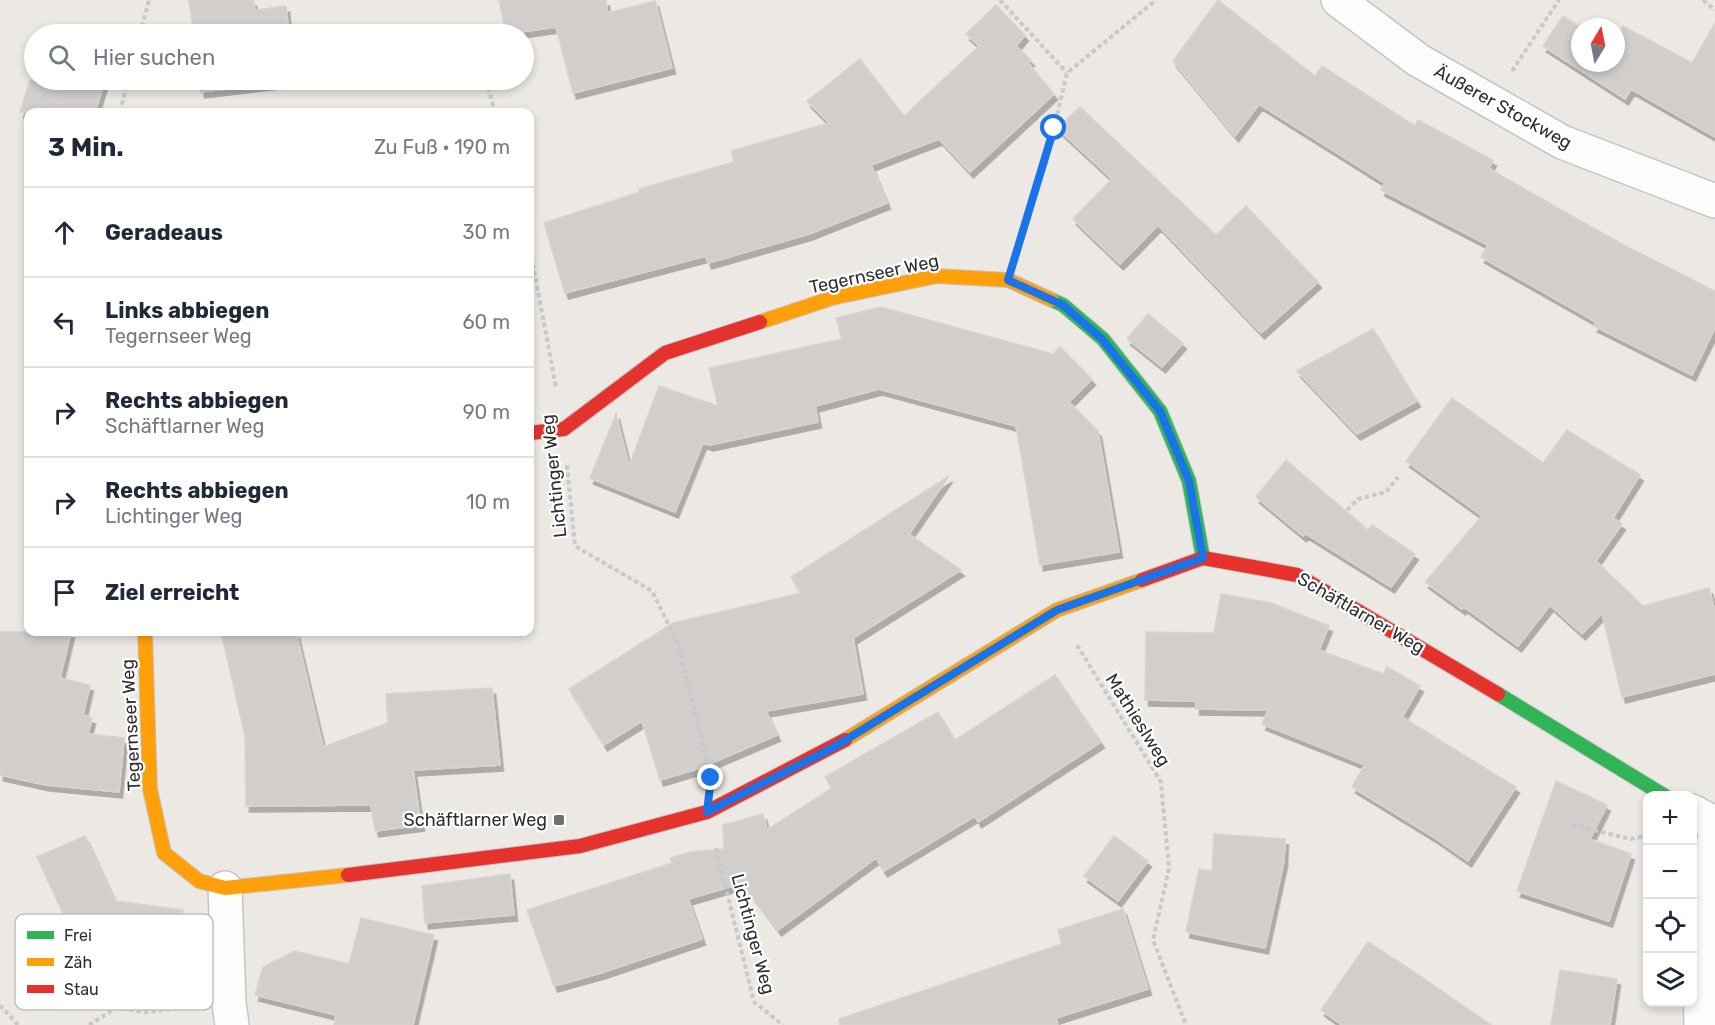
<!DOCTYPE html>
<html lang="de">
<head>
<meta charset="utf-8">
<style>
	body { margin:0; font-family:Rubik,sans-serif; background:#f2f2f3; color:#1f2937 }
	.controls { position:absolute; right:18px; bottom:18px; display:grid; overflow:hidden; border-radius:12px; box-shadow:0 3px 9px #0003 }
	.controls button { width:54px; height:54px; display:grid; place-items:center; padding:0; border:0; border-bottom:2px solid #e0e1e3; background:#fff; color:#1f2937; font:30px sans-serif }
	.compass { position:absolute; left:1571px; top:18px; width:54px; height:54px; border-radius:50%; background:#fff; box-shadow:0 3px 9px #0003; rotate:10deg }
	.stop { position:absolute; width:18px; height:18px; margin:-14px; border:4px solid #1a73e8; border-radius:50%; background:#fff }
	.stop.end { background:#1a73e8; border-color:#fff; box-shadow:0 2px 6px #0008 }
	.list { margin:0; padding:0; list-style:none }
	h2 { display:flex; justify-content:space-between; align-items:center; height:78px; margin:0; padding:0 24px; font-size:26px }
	h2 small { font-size:20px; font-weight:400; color:#747a83 }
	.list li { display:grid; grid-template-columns:39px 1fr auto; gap:18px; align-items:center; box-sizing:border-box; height:90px; padding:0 24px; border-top:2px solid #e0e1e3 }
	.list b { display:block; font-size:22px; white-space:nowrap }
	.list p { margin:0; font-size:20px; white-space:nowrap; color:#747a83 }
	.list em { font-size:20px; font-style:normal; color:#747a83 }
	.icon { flex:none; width:33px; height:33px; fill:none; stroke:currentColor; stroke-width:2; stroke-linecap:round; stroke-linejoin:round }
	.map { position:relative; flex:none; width:1715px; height:1025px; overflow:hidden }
	.search { position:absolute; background:#fff; box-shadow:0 3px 9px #0003; left:24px; top:24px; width:510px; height:66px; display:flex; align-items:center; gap:15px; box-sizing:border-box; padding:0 21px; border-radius:33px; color:#747a83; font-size:22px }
	.panel { position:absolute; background:#fff; box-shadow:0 3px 9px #0003; left:24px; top:108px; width:510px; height:528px; border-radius:12px }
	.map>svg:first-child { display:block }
	.building { fill:#d1cecb; stroke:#d7d4d0; stroke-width:1.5; filter:url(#shadow) }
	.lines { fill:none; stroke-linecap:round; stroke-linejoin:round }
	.street-casing { stroke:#c5c4c5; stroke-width:36 }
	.fast-casing { stroke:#c5c4c5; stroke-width:16 }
	.slow-casing { stroke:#c5c4c5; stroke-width:16 }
	.jam-casing { stroke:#c5c4c5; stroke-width:16 }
	.path { stroke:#c9c9c8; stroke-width:4; stroke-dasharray:4.5 3; stroke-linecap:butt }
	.street { stroke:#fcfcfb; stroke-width:33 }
	.fast { stroke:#30b455; stroke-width:14 }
	.slow { stroke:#ff9f0a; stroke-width:14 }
	.jam { stroke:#e5322d; stroke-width:14 }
	.route { stroke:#1a73e8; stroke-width:8 }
	.poi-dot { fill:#706f6e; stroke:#fff; stroke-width:2 }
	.labels { text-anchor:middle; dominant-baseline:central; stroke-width:4.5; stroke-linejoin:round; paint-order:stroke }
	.street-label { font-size:18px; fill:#2e2e2e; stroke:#fff }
	.poi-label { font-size:18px; fill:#2e2e2e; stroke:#fff; text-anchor:end }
	.key { fill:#fff; stroke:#c0c0c0; stroke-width:1.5 }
	.key-label { font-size:16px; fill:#2e2e2e }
</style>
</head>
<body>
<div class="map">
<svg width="1715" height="1025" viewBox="0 0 1715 1025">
	<defs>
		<filter id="shadow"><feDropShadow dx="3.5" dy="6" stdDeviation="0" flood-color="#0004"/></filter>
	</defs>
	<rect width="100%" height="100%" fill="#ece8e4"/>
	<path class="building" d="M189 0H253L255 10 286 6 289 34H194Z
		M499 0H606L607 13 655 1 672 68 573 93 556 27 506 34Z
		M1218 0 1315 76 1322 66 1415 126 1418 120 1493 160 1489 168 1500 175 1620 243 1715 291V328L1692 375 1594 326 1596 322 1481 257 1488 245 1381 190 1385 183 1259 104 1235 136 1173 61Z
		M996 5 1025 35 1016 46 1031 60 1028 63 1054 94 970 172 939 139 871 165 887 203 809 234 708 263 706 256 565 293 544 223 640 192 639 189 734 162 731 151 829 123 807 101 860 59 904 116 979 46 966 34Z
		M1563 16 1580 27V63H1616V37L1623 26 1692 63 1715 23V137L1631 89 1625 99 1543 46Z
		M30 80H105L95 112H20Z
		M199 80H294V81L201 92Z
		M1080 107 1216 235 1246 206 1318 282 1261 333 1158 225 1120 264 1073 219 1112 179 1057 128Z
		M881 307 1053 354 1060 347 1092 379 1069 402 1098 431 1119 552 1040 565 1016 426 879 389 815 406 818 422 710 445 703 443 675 512 590 478 616 414 629 466 659 386 718 406 709 368 842 339 836 318Z
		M1148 314 1183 343 1162 367 1127 339Z
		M1373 329 1417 401 1357 434 1297 371Z
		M1452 398 1543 463 1567 430 1640 475 1613 518 1622 524 1596 561 1643 606 1709 588 1715 612V674L1622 697 1602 613 1582 634 1550 605 1518 646 1464 607 1462 609 1425 582 1482 516 1406 461Z
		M1286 460 1368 530 1372 525 1415 554 1391 587 1305 533 1303 536 1256 497Z
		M949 476 909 534 961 570 853 638 863 694 766 711 777 735 700 768 660 780 642 721 604 745 569 689 673 623 801 593 791 577Z
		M1221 594 1271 603 1329 626 1319 650 1383 674 1387 667 1420 686 1402 717 1516 787 1468 861 1432 836 1352 787 1365 765 1262 724 1268 710 1196 709V701L1145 700 1146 632 1214 633Z
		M0 632H71L60 678 90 685 83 715 92 718 88 734 124 738 119 792 46 785 0 775Z
		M221 632H296L323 747 388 723 386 694 492 688 500 765 413 770 421 825 375 831 371 805 246 806 245 736Z
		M1055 675 1101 742 978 822 975 816 884 871 876 858 778 930 743 883 688 899 702 939 601 973 554 986 527 910 672 863 670 858 690 852 724 849 723 825 763 814 767 830 832 788 825 777 938 712 955 740Z
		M1556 781 1607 805 1590 839 1631 854 1609 921 1517 891Z
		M1214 834 1285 839 1284 861 1265 948 1186 932 1199 869 1212 871Z
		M85 836 115 901 183 910 176 958 116 949 123 962 91 1004 42 966 70 929 37 857Z
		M1114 836 1148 861 1118 901 1084 876Z
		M510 874 514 915 425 923 422 886Z
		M1123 909 1148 989 1056 1018 1058 1025H840L839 1019 1062 944 1058 930Z
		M361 918 434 935 413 1025H334L336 1015 255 995 263 967 295 951 349 964Z
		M1368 942 1422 977 1491 1025H1342L1321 1010Z
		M1560 970 1617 979 1610 1025H1551Z"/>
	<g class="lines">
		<g class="street-casing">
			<path id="street" d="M1338 0 1418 60 1562 142 1715 201
				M1692 811 1715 824
				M225 888 229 1003 232 1025
				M1701 1025C1699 960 1707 895 1715 831"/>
		</g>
		<g class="fast-casing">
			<path id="fast" d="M1052 300 1063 305 1103 339 1160 411 1189 481 1203 558
				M1498 694 1665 796"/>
		</g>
		<g class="slow-casing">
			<path id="slow" d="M760 322 832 298 937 276 1008 280 1052 300
				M145 632 150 789 164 853 199 881 225 888 348 875
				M845 740 1057 610 1142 580"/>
		</g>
		<g class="jam-casing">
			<path id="jam" d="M530 433 564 429 665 353 760 322
				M1142 580 1203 558 1297 575 1498 694
				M348 875 580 846 707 812 845 740"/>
		</g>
		<path class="path" d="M1000 0 1067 73
			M1703 0 1715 10
			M140 34 149 0
			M1512 71 1559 0
			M486 80 495 112
			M120 112 128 80
			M1019 244 1054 128 1067 73 1156 0
			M530 249 556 387
			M567 465 575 546 652 591 677 642 709 770
			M1347 510 1358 499 1386 492 1398 477
			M1077 645 1161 782 1169 869 1153 940 1186 1025
			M1572 825 1631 839 1648 835
			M716 848 754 1002 783 1025
			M0 1005 18 1025
			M89 1025 116 1008 146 1012 191 1007"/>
		<use href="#street" class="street"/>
		<use href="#fast" class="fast"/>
		<use href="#slow" class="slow"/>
		<use href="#jam" class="jam"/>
	</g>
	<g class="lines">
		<path class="route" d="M711 778 707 812 834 747 1057 610 1203 558 1189 481 1160 411 1102 339 1063 305 1008 280 1054 128"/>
	</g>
	<rect class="poi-dot" x="553" y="814" width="12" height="12" rx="3"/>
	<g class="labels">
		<g class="street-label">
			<text transform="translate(1503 107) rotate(29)">Äußerer Stockweg</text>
			<text transform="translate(874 274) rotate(-12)">Tegernseer Weg</text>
			<text transform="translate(554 476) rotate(-96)">Lichtinger Weg</text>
			<text transform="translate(1361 613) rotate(30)">Schäftlarner Weg</text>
			<text transform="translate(1138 720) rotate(58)">Mathieslweg</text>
			<text transform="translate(131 725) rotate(-93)">Tegernseer Weg</text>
			<text transform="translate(753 934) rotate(75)">Lichtinger Weg</text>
		</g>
		<g class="poi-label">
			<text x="547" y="820">Schäftlarner Weg</text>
		</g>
	</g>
	<rect x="15" y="914" width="198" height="96" rx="9" class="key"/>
	<rect x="27" y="931" width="27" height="8" fill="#30b455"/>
	<rect x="27" y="958" width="27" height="8" fill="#ff9f0a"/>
	<rect x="27" y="985" width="27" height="8" fill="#e5322d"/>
	<g class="key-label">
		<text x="64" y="941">Frei</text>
		<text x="64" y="968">Zäh</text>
		<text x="64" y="995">Stau</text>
	</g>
</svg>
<div class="controls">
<button>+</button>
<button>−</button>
<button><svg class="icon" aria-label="locate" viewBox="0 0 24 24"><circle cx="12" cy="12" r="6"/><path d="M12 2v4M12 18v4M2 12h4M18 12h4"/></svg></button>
<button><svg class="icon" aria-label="layers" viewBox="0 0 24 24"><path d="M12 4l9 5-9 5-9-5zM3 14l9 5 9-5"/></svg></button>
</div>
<svg class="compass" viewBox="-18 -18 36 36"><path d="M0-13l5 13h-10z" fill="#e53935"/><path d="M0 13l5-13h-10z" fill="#747a83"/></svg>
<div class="stop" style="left:1054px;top:128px"></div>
<div class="stop end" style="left:711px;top:778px"></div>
<div class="search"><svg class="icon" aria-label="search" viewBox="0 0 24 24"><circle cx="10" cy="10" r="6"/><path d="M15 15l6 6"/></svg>Hier suchen</div>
<section class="panel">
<h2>3 Min.<small>Zu Fuß · 190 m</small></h2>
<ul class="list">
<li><svg class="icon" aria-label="ahead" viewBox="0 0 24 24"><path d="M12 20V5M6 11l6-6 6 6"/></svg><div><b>Geradeaus</b></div><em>30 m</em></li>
<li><svg class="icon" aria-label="left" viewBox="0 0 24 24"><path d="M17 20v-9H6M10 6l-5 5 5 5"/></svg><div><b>Links abbiegen</b><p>Tegernseer Weg</p></div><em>60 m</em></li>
<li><svg class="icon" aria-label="right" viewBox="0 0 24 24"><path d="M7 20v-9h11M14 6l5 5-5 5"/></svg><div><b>Rechts abbiegen</b><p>Schäftlarner Weg</p></div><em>90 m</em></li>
<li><svg class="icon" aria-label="right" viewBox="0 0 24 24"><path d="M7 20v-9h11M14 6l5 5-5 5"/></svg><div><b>Rechts abbiegen</b><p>Lichtinger Weg</p></div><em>10 m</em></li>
<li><svg class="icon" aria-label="arrive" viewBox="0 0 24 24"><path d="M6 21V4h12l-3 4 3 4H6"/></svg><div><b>Ziel erreicht</b></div></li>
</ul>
</section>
</div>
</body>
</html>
